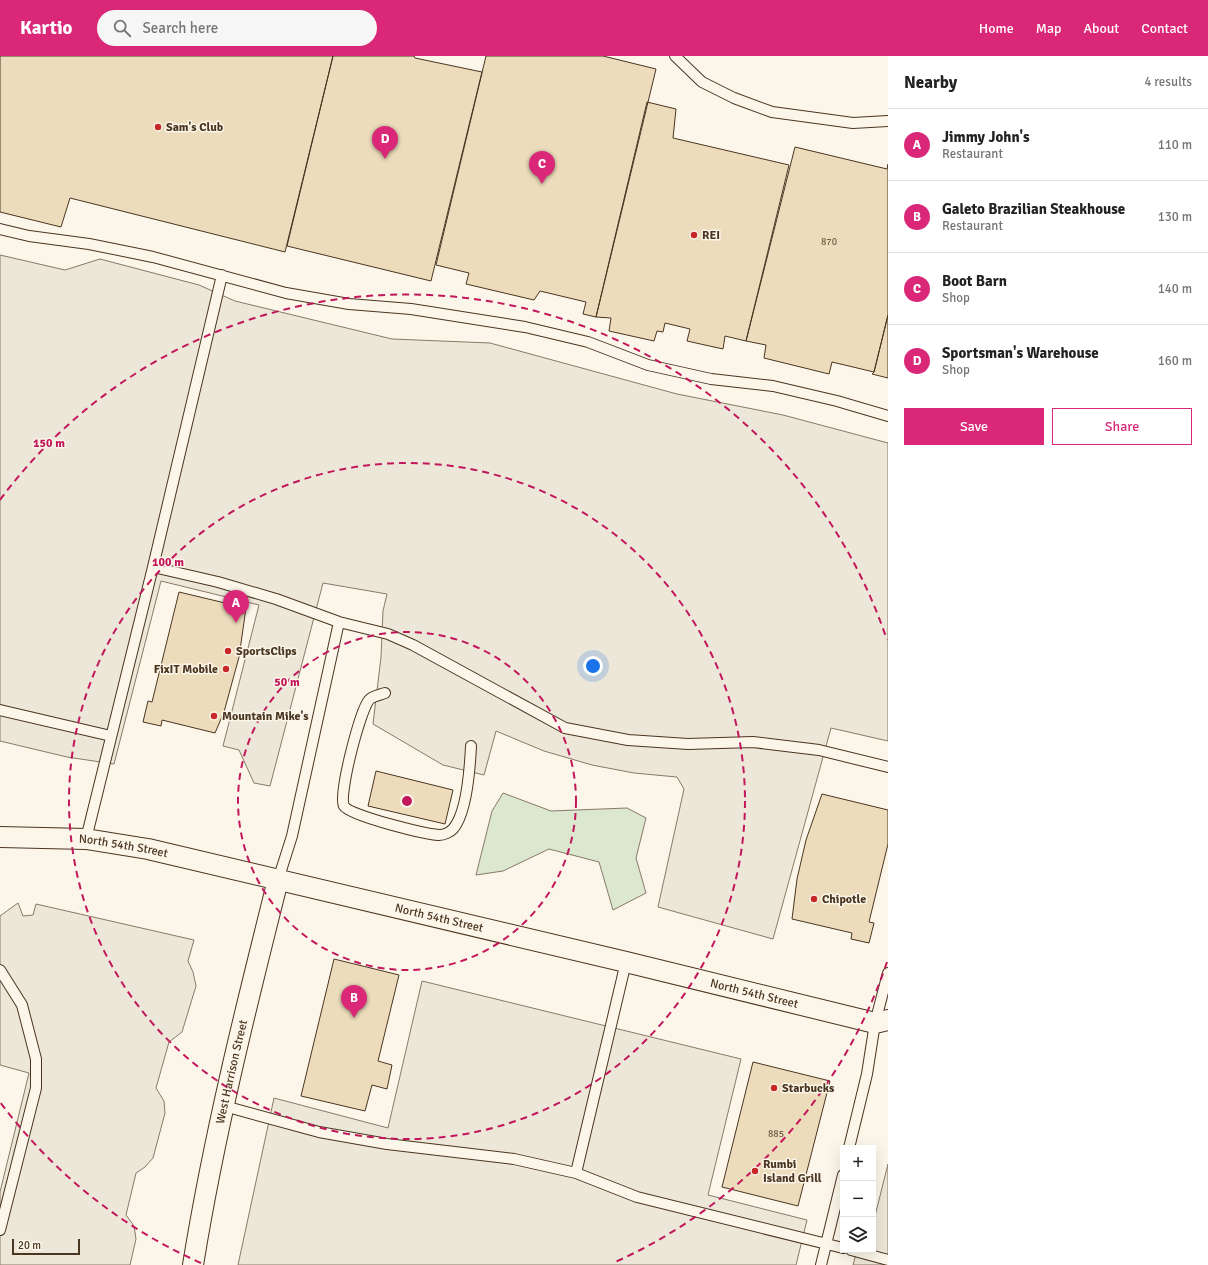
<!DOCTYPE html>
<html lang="en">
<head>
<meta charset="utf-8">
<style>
	body { margin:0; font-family:Signika,sans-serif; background:#f6f6f6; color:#222 }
	.controls { position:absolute; right:12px; bottom:12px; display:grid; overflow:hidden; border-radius:0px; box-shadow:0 4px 16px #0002 }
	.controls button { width:36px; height:36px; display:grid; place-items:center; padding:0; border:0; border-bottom:1px solid #e0e0e0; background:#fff; color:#222; font:20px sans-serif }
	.scale { position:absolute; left:12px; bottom:10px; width:68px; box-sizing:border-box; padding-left:4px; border:2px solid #4a3520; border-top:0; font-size:11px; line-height:14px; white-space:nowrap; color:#4a3520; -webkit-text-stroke:3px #fbf6e9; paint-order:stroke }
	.you { position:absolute; left:593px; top:610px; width:14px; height:14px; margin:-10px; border:3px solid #fff; border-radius:50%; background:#1a73e8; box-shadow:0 0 0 6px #1a73e833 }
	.badge { display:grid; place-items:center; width:26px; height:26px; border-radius:50%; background:#db2777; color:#fff; font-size:13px; font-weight:700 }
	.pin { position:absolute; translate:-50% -33px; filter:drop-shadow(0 1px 2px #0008) }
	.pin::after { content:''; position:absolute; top:21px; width:14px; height:12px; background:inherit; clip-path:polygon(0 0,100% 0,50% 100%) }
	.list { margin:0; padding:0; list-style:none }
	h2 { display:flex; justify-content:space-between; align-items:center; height:52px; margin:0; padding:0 16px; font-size:17px }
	h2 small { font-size:13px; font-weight:400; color:#767676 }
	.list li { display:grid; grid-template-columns:26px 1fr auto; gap:12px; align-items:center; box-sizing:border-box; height:72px; padding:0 16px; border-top:1px solid #e0e0e0 }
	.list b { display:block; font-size:15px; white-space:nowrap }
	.list p { margin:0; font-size:13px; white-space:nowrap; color:#767676 }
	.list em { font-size:13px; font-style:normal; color:#767676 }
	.actions { display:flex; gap:8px; padding:12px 16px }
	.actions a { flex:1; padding:9px 0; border:1px solid #db2777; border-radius:0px; text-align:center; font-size:14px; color:#db2777 }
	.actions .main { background:#db2777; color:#fff }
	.icon { flex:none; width:22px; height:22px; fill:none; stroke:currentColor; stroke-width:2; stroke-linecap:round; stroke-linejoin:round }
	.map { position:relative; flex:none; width:888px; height:1209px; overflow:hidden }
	header { display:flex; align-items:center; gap:24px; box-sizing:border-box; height:56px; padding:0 20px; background:#db2777; color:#fff }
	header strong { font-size:19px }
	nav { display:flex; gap:22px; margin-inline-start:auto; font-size:14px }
	.search { width:280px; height:36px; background:#f6f6f6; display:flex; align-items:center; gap:10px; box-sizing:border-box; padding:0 14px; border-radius:22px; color:#767676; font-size:15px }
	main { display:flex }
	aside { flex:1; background:#fff }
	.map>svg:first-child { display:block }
	.green { fill:#dce7d0; stroke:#887966 }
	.parking { fill:#ede7d9; stroke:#887966 }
	.building { fill:#ecdcbc; stroke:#4a3520 }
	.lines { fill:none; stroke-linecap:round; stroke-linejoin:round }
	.lane-casing { stroke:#4a3520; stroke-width:12 }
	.street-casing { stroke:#4a3520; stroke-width:22 }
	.lane { stroke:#fbf6e9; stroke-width:10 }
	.street { stroke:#fbf6e9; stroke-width:20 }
	.ring { fill:none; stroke:#c2185b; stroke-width:2; stroke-dasharray:7 5 }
	.poi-dot { fill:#c62828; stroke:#fbf6e9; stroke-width:1.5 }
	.labels { text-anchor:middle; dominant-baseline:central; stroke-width:3; stroke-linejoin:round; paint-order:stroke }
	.number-label { font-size:10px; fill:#725f47 }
	.poi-label { font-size:12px; font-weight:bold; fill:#4a3520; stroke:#fbf6e9; text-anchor:start }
	.street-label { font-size:12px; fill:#4a3520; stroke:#fbf6e9 }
	.centre { fill:#c2185b; stroke:#fbf6e9; stroke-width:2 }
	.ring-label { font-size:12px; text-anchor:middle; font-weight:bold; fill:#c2185b; stroke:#fbf6e9; stroke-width:3; stroke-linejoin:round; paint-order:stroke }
</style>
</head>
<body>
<header>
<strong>Kartio</strong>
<div class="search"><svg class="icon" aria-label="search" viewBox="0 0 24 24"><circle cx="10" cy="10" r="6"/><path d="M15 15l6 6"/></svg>Search here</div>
<nav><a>Home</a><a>Map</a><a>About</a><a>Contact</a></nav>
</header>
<main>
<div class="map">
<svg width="888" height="1209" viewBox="0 0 888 1209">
	<rect width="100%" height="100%" fill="#fbf6e9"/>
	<path class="green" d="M503 737 551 755 627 752 646 762 636 802 646 837 613 854 599 806 549 793 503 815 476 819 492 755Z"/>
	<path class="parking" d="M0 199 65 214 100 203 199 229 235 245 392 283 490 287 677 338 783 359 888 387V685L831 672 773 883 658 851 684 733 677 721 634 717 592 709 544 695 496 675 484 719 443 709 373 668 381 601 383 555 387 538 323 527 270 730 254 727 239 694 223 690 259 549 161 525 114 708 67 701 0 685Z
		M18 847 23 860 33 859 36 848 194 884 188 905 193 916 196 930 182 976 169 986 156 1032 164 1045 165 1057 153 1102 145 1111 136 1117 126 1159 134 1170 136 1183 130 1209H0V1136L29 1017 0 1009V860Z
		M422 925 741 1003 708 1139 807 1164 796 1209H238L274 1042 388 1072Z
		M888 1108V1209H853L857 1194H873V1168Z"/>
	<path class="building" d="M0 0H333L285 196 70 142 61 171 0 156Z
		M333 0H414L415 2 482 16 431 225 287 190Z
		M486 0H603L656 13 596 261 583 258 586 246 540 235 534 244 466 228 469 217 436 209Z
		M647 46 676 53 673 82 789 109 746 285 725 280 723 293 687 285 690 273 665 267 663 276 657 275 654 285 609 275 611 262 596 261Z
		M795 91 887 113 888 108V259L874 316 832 306 829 318 764 302 766 289 746 285Z
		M888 259V322L872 318 874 316Z
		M179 536 246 552 239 601 224 656 215 677 162 664 161 670 143 666 148 645 152 646Z
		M376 715 453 734 445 768 368 750Z
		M822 738 888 754V788L869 866 874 867 869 887 851 883 852 877 792 863 797 823 806 784Z
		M334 903 399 919 378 1005 392 1009 387 1033 372 1029 365 1055 301 1040Z
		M753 1006 830 1025 798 1150 722 1131Z"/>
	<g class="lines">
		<g class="lane-casing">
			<path id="lane" d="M675 0 702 26 734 42 772 56 853 67 888 65
				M0 173 29 180 89 188 153 201 286 237 349 248 411 253 525 271 588 286 648 309 711 323 773 330 837 345 888 360
				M153 511 218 526 276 543 339 566 388 578 413 589 565 672 628 684 688 688 753 686 819 694 888 711
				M385 637C380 639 372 640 369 644 360 655 338 739 344 750 350 760 425 778 439 779 444 779 450 776 453 773 467 757 470 711 471 690
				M0 654 111 680
				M86 783 153 511 222 219
				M278 824 292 780 339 566
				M0 914 22 949 36 1003V1032L0 1174
				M224 1050 319 1076 387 1088 514 1103 576 1117 637 1141 843 1192
				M849 1092 867 1018 875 967 888 917
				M576 1117 626 906
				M851 1194 888 1204
				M821 1209 843 1119"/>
		</g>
		<g class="street-casing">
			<g id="street">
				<path id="s1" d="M0 781 86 783 148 793 626 906 875 967 888 964"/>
				<path id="s2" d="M193 1209C214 1079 246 951 278 824"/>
			</g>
		</g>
		<use href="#lane" class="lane"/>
		<use href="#street" class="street"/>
	</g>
	<g class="ring">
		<circle cx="407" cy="745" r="169"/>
		<circle cx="407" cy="745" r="338"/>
		<path d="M887 906A506 506 0 0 1 613 1207M201 1207A506 506 0 0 1 0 1046M0 444A506 506 0 0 1 887 584"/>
	</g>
	<g class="poi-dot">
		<circle cx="158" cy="71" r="4"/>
		<circle cx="694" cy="179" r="4"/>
		<circle cx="228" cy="595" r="4"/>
		<circle cx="226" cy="613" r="4"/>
		<circle cx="214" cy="660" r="4"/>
		<circle cx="814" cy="843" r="4"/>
		<circle cx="774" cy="1032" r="4"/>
		<circle cx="755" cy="1115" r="4"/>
	</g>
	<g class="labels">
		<g class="number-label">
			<text x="829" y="186">870</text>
			<text x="776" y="1078">885</text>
		</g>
		<g class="poi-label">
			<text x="166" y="71">Sam's Club</text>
			<text x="702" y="179">REI</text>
			<text x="236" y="595">SportsClips</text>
			<text x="218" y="613" text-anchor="end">FixIT Mobile</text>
			<text x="222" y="660">Mountain Mike's</text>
			<text x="822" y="843">Chipotle</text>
			<text x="782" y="1032">Starbucks</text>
			<text x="763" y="1108">Rumbi<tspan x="763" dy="14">Island Grill</tspan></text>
		</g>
		<g class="street-label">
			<text stroke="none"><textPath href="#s1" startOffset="124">North 54th Street</textPath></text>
			<text stroke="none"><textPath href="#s1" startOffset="448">North 54th Street</textPath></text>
			<text stroke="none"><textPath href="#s1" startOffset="772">North 54th Street</textPath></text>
			<text stroke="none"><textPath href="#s2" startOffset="197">West Harrison Street</textPath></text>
		</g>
	</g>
	<circle cx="407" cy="745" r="6" class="centre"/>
	<g class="ring-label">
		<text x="49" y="391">150 m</text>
		<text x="168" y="510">100 m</text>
		<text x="287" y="630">50 m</text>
	</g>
</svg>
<div class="controls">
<button>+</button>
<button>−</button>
<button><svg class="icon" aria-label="layers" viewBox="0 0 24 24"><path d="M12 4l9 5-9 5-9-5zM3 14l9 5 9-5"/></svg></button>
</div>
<div class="scale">20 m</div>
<div class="you"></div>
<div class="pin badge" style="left:236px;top:567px">A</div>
<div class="pin badge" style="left:354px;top:962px">B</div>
<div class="pin badge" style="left:542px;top:128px">C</div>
<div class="pin badge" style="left:385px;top:103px">D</div>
</div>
<aside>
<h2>Nearby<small>4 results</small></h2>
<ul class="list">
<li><span class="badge">A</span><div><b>Jimmy John's</b><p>Restaurant</p></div><em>110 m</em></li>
<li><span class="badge">B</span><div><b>Galeto Brazilian Steakhouse</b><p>Restaurant</p></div><em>130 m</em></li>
<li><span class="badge">C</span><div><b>Boot Barn</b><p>Shop</p></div><em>140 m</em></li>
<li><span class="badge">D</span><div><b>Sportsman's Warehouse</b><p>Shop</p></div><em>160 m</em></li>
</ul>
<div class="actions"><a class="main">Save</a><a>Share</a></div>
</aside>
</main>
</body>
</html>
